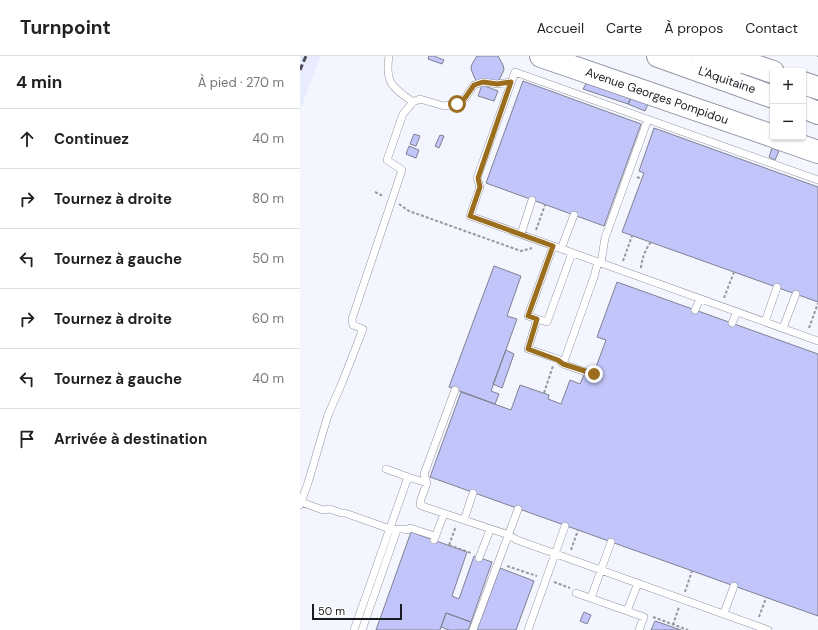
<!DOCTYPE html>
<html lang="fr">
<head>
<meta charset="utf-8">
<style>
	body { margin:0; font-family:"DM Sans",sans-serif; background:#f2f2f2; color:#222 }
	.controls { position:absolute; right:12px; top:12px; display:grid; overflow:hidden; border-radius:4px; box-shadow:0 1px 3px #0004 }
	.controls button { width:36px; height:36px; display:grid; place-items:center; padding:0; border:0; border-bottom:1px solid #e0e0e0; background:#fff; color:#222; font:20px sans-serif }
	.scale { position:absolute; left:12px; bottom:10px; width:90px; box-sizing:border-box; padding-left:4px; border:2px solid #1a1b21; border-top:0; font-size:11px; line-height:14px; white-space:nowrap; color:#1a1b21; -webkit-text-stroke:3px #fff; paint-order:stroke }
	.stop { position:absolute; width:12px; height:12px; margin:-9px; border:3px solid #9b6e1e; border-radius:50%; background:#fff }
	.stop.end { background:#9b6e1e; border-color:#fff; box-shadow:0 1px 4px #0008 }
	.list { margin:0; padding:0; list-style:none }
	h2 { display:flex; justify-content:space-between; align-items:center; height:52px; margin:0; padding:0 16px; font-size:17px }
	h2 small { font-size:13px; font-weight:400; color:#767676 }
	.list li { display:grid; grid-template-columns:26px 1fr auto; gap:12px; align-items:center; box-sizing:border-box; height:60px; padding:0 16px; border-top:1px solid #e0e0e0 }
	.list b { display:block; font-size:15px; white-space:nowrap }
	.list em { font-size:13px; font-style:normal; color:#767676 }
	.icon { flex:none; width:22px; height:22px; fill:none; stroke:currentColor; stroke-width:2; stroke-linecap:round; stroke-linejoin:round }
	.map { position:relative; flex:none; width:518px; height:574px; overflow:hidden }
	header { display:flex; align-items:center; gap:24px; box-sizing:border-box; height:56px; padding:0 20px; background:#fff; border-bottom:1px solid #e0e0e0 }
	header strong { font-size:19px }
	nav { display:flex; gap:22px; margin-inline-start:auto; font-size:14px }
	main { display:flex }
	aside { flex:1; background:#fff }
	.map>svg:first-child { display:block }
	.built { fill:#e9ebff }
	.building { fill:#c1c5f9; stroke:#7f8090 }
	.lines { fill:none; stroke-linecap:round; stroke-linejoin:round }
	.service-casing { stroke:#9395a4; stroke-width:8 }
	.minor-casing { stroke:#9395a4; stroke-width:16 }
	.primary-casing { stroke:#9395a4; stroke-width:24 }
	.motorway-casing { stroke:#9395a4; stroke-width:24 }
	.path { stroke:#9798a0; stroke-width:2; stroke-dasharray:3 2; stroke-linecap:butt }
	.service { stroke:#fff; stroke-width:7 }
	.minor { stroke:#fff; stroke-width:14 }
	.primary { stroke:#fff; stroke-width:22 }
	.motorway { stroke:#fff; stroke-width:22 }
	.rail { stroke:#4c4e54; stroke-width:3; stroke-dasharray:6 3; stroke-linecap:butt }
	.route { stroke:#9b6e1e; stroke-width:5 }
	.labels { text-anchor:middle; dominant-baseline:central; stroke-width:3; stroke-linejoin:round; paint-order:stroke }
	.street-label { font-size:12px; fill:#1a1b21; stroke:#fff }
</style>
</head>
<body>
<header>
<strong>Turnpoint</strong>
<nav><a>Accueil</a><a>Carte</a><a>À propos</a><a>Contact</a></nav>
</header>
<main>
<aside>
<h2>4 min<small>À pied · 270 m</small></h2>
<ul class="list">
<li><svg class="icon" aria-label="ahead" viewBox="0 0 24 24"><path d="M12 20V5M6 11l6-6 6 6"/></svg><div><b>Continuez</b></div><em>40 m</em></li>
<li><svg class="icon" aria-label="right" viewBox="0 0 24 24"><path d="M7 20v-9h11M14 6l5 5-5 5"/></svg><div><b>Tournez à droite</b></div><em>80 m</em></li>
<li><svg class="icon" aria-label="left" viewBox="0 0 24 24"><path d="M17 20v-9H6M10 6l-5 5 5 5"/></svg><div><b>Tournez à gauche</b></div><em>50 m</em></li>
<li><svg class="icon" aria-label="right" viewBox="0 0 24 24"><path d="M7 20v-9h11M14 6l5 5-5 5"/></svg><div><b>Tournez à droite</b></div><em>60 m</em></li>
<li><svg class="icon" aria-label="left" viewBox="0 0 24 24"><path d="M17 20v-9H6M10 6l-5 5 5 5"/></svg><div><b>Tournez à gauche</b></div><em>40 m</em></li>
<li><svg class="icon" aria-label="arrive" viewBox="0 0 24 24"><path d="M6 21V4h12l-3 4 3 4H6"/></svg><div><b>Arrivée à destination</b></div></li>
</ul>
</aside>
<div class="map">
<svg width="518" height="574" viewBox="0 0 518 574">
	<rect width="100%" height="100%" fill="#f3f5ff"/>
	<path class="built" d="M0 0H21L0 54Z"/>
	<path class="building" d="M129 0H134L144 4 142 8 128 3Z
		M177 0H198L203 9 204 14 199 24 195 27H179L175 23 171 13 172 8Z
		M223 25 341 68 304 170 186 127Z
		M287 26 331 42 328 48 283 33Z
		M182 29 198 35 194 45 178 40Z
		M331 42 348 48 345 55 328 48Z
		M354 72 518 131V246L322 176 344 117 339 115Z
		M114 78 120 80 116 90 110 88Z
		M140 79 144 80 139 92 135 90Z
		M109 90 119 94 116 102 106 98Z
		M472 92 479 95 475 104 469 101Z
		M194 210 221 220 207 260 217 263 191 335 199 338 195 348 149 331Z
		M317 226 518 298V560L130 421 161 336 211 354 220 329 249 339 248 343 261 348 270 324 280 328 284 319 292 322 306 284 297 281Z
		M206 294 214 298 202 332 193 328Z
		M111 476 167 496 152 540 159 543 174 500 192 506 171 566 146 557 140 574H76Z
		M200 512 234 525 216 574H177Z
		M284 556 291 559 287 568 280 565Z
		M146 557 171 566 168 574H149L141 571Z
		M355 565 381 574H351Z"/>
	<g class="lines">
		<g class="service-casing">
			<path id="service" d="M89 0C85 27 92 31 113 46
				M518 124 215 16 177 122 180 131 170 160 518 285
				M221 178 232 144
				M261 193 274 159
				M301 207 305 182 348 63
				M395 254 400 243
				M237 263 228 260 253 190
				M465 266 477 231
				M432 267 437 256
				M483 272 496 238
				M263 308 258 303 228 293 237 263 247 266 272 197
				M294 319 263 308 294 221 298 206
				M108 421 127 427 124 418 155 334
				M127 427 121 443 120 449 125 451 209 479 217 484 468 574
				M1 446 23 454 30 453 41 457H45L90 473C97 474 102 472 108 474L110 472 135 480
				M0 449 8 427 28 359 42 327 63 273 53 269 52 263 102 114 87 104 103 58 113 46 120 43 144 50 157 48 165 42 174 29 183 26 197 28 211 26
				M164 464 173 437
				M134 484 144 458
				M179 502 190 474
				M338 527 327 555 344 561 339 574
				M276 537 327 555
				M291 542 311 486
				M424 557 434 530
				M54 574 108 421 86 413
				M62 574 97 474
				M173 574 218 453
				M228 574 265 470"/>
		</g>
		<g class="minor-casing">
			<path id="minor" d="M399 0 435 13"/>
		</g>
		<g class="primary-casing">
			<path id="primary" d="M241 0 473 80
				M475 81 518 96"/>
		</g>
		<g class="motorway-casing">
			<path id="motorway" d="M358 0 473 41
				M426 0 473 16
				M503 27 518 32
				M503 51 518 57"/>
		</g>
		<path class="path" d="M517 0H518
			M337 121 342 123
			M75 136 83 140
			M99 148 109 155 221 195 232 192
			M236 174 245 149
			M323 205 332 180
			M341 212C342 202 345 194 351 186
			M424 242 434 216
			M509 272 518 247
			M244 337 253 310
			M149 489 171 497
			M149 489 156 470
			M271 494 278 474
			M207 510 237 520
			M254 526 270 532
			M385 536 392 515
			M353 561 388 574
			M459 561 466 542
			M373 569 379 551"/>
		<use href="#service" class="service"/>
		<use href="#minor" class="minor"/>
		<use href="#primary" class="primary"/>
		<use href="#motorway" class="motorway"/>
		<path class="rail" d="M0 14 6 0"/>
	</g>
	<g class="lines">
		<path class="route" d="M157 48 165 42 174 29 183 26 197 28 211 26 178 122 180 131 170 160 253 190 228 260 237 263 228 293 258 304 263 308 294 318"/>
	</g>
	<g class="labels">
		<g class="street-label">
			<text transform="translate(427 24) rotate(19)">L'Aquitaine</text>
			<text transform="translate(357 40) rotate(19)">Avenue Georges Pompidou</text>
		</g>
	</g>
</svg>
<div class="controls">
<button>+</button>
<button>−</button>
</div>
<div class="scale">50 m</div>
<div class="stop" style="left:157px;top:48px"></div>
<div class="stop end" style="left:294px;top:318px"></div>
</div>
</main>
</body>
</html>
